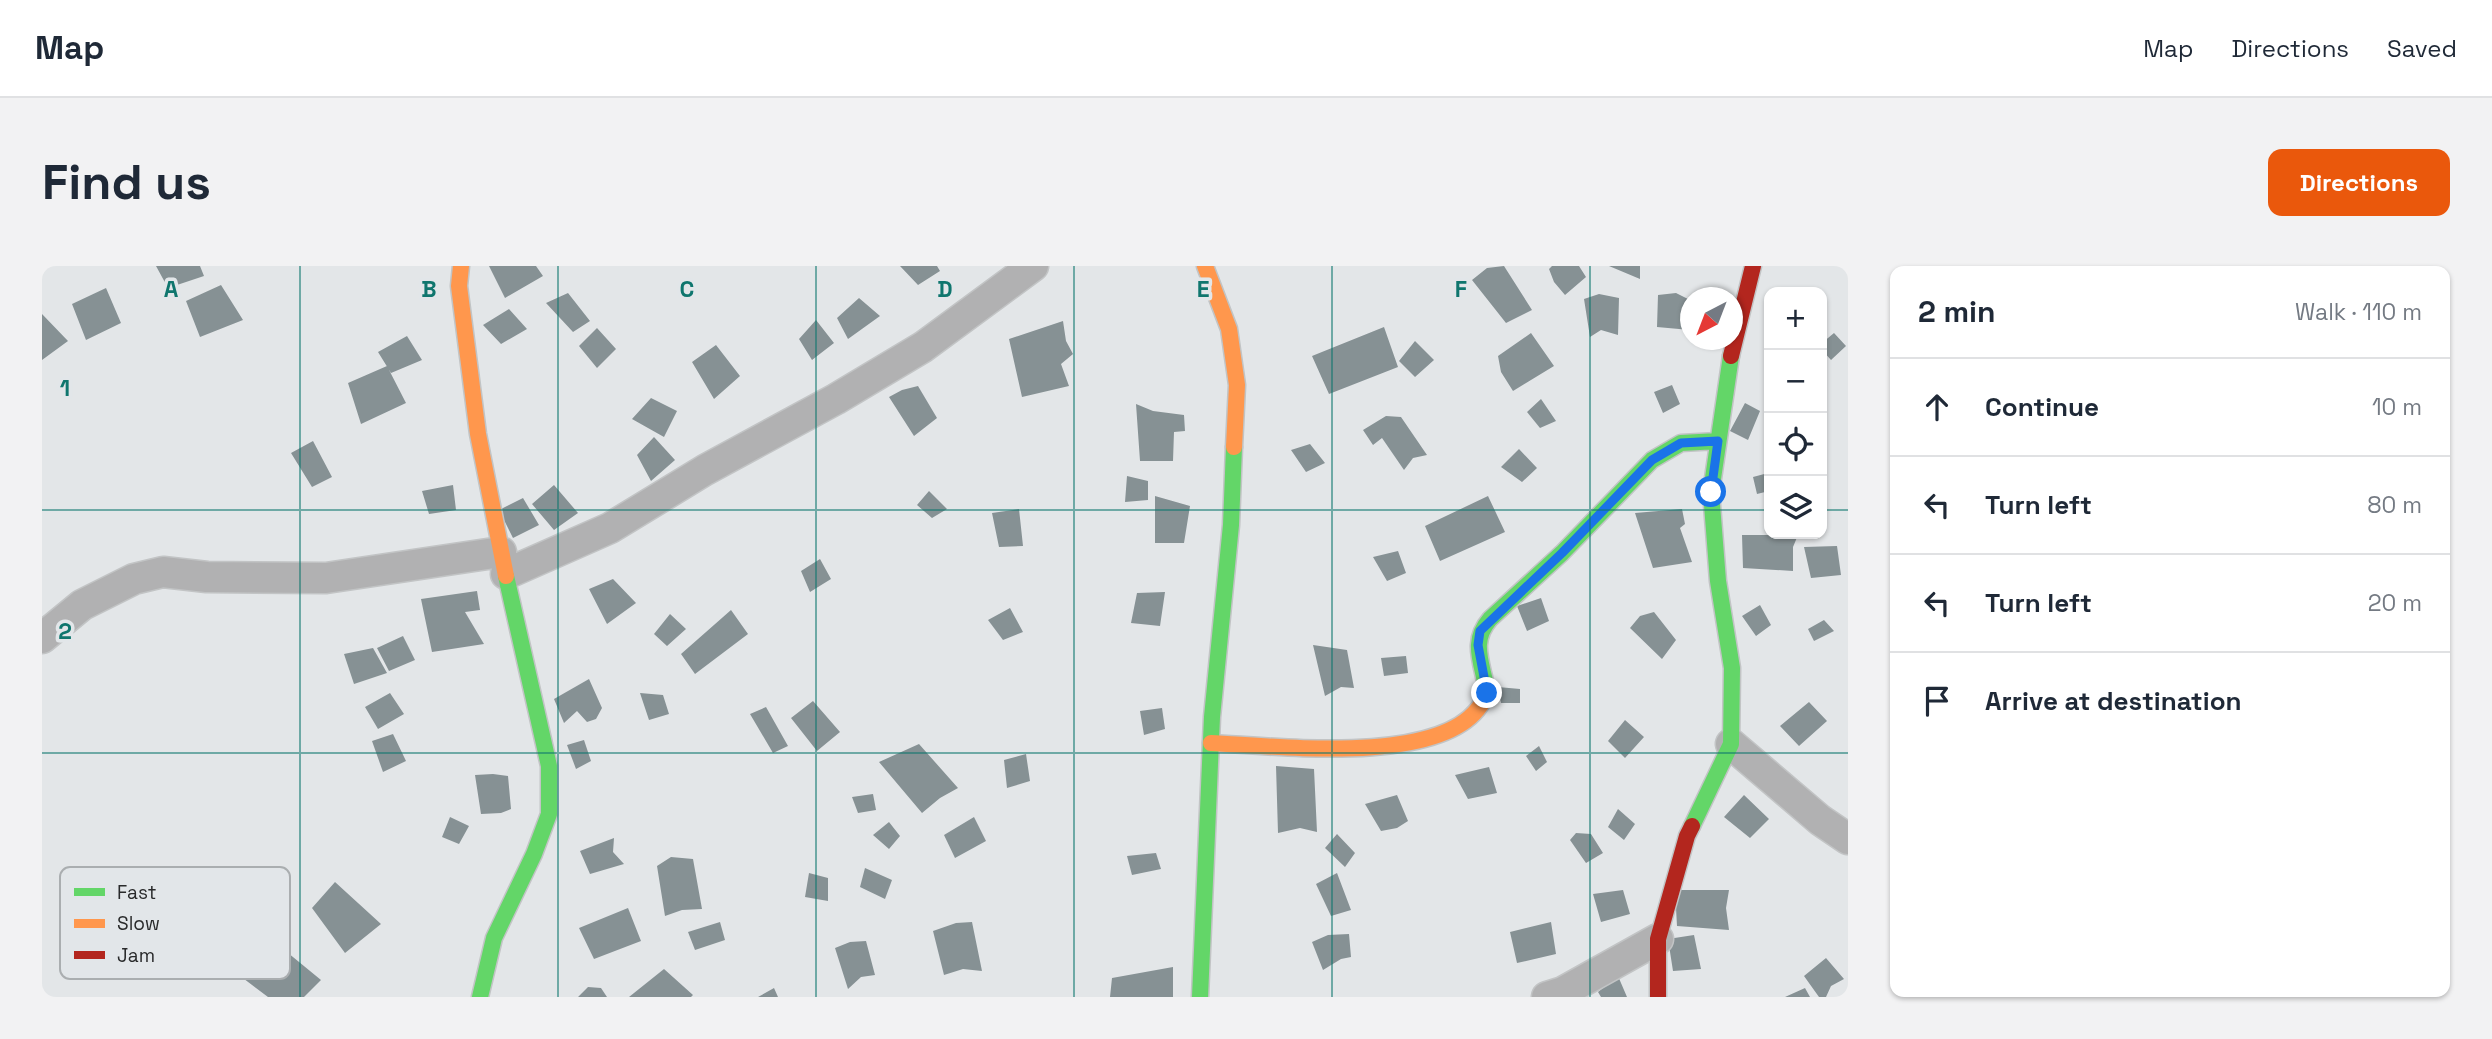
<!DOCTYPE html>
<html lang="en">
<head>
<meta charset="utf-8">
<style>
	body { margin:0; font-family:"Space Grotesk",sans-serif; background:#f2f2f3; color:#1f2937 }
	.controls { position:absolute; right:21px; top:21px; display:grid; overflow:hidden; border-radius:14px; box-shadow:0 2px 5px #0004 }
	.controls button { width:63px; height:63px; display:grid; place-items:center; padding:0; border:0; border-bottom:2px solid #e0e1e3; background:#fff; color:#1f2937; font:35px sans-serif }
	.compass { position:absolute; left:1638px; top:21px; width:63px; height:63px; border-radius:50%; background:#fff; box-shadow:0 2px 5px #0004; rotate:222deg }
	.stop { position:absolute; width:21px; height:21px; margin:-16px; border:5px solid #1a73e8; border-radius:50%; background:#fff }
	.stop.end { background:#1a73e8; border-color:#fff; box-shadow:0 2px 7px #0008 }
	.list { margin:0; padding:0; list-style:none }
	h2 { display:flex; justify-content:space-between; align-items:center; height:91px; margin:0; padding:0 28px; font-size:30px }
	h2 small { font-size:23px; font-weight:400; color:#747a83 }
	.list li { display:grid; grid-template-columns:46px 1fr auto; gap:21px; align-items:center; box-sizing:border-box; height:98px; padding:0 28px; border-top:2px solid #e0e1e3 }
	.list b { display:block; font-size:26px; white-space:nowrap }
	.list em { font-size:23px; font-style:normal; color:#747a83 }
	.icon { flex:none; width:38px; height:38px; fill:none; stroke:currentColor; stroke-width:2; stroke-linecap:round; stroke-linejoin:round }
	.map { position:relative; flex:none; width:1806px; height:731px; overflow:hidden; border-radius:14px }
	header { display:flex; align-items:center; gap:42px; box-sizing:border-box; height:98px; padding:0 35px; background:#fff; border-bottom:2px solid #e0e1e3 }
	header strong { font-size:33px }
	nav { display:flex; gap:38px; margin-inline-start:auto; font-size:24px }
	.intro { display:flex; align-items:center; justify-content:space-between; box-sizing:border-box; height:168px; padding:0 42px }
	h1 { margin:0; font-size:49px }
	.button { padding:18px 32px; border-radius:14px; background:#ea580c; color:#fff; font-size:24px; font-weight:700 }
	main { display:flex; gap:42px; padding:0 42px }
	aside { flex:1; background:#fff; border-radius:14px; box-shadow:0 2px 5px #0004 }
	.map>svg:first-child { display:block }
	.building { fill:#869194 }
	.lines { fill:none; stroke-linecap:round; stroke-linejoin:round }
	.street-casing { stroke:#c2c4c5; stroke-width:33 }
	.fast-casing { stroke:#c2c4c5; stroke-width:19 }
	.slow-casing { stroke:#c2c4c5; stroke-width:19 }
	.jam-casing { stroke:#c2c4c5; stroke-width:19 }
	.street { stroke:#b1b1b2; stroke-width:30 }
	.fast { stroke:#63d668; stroke-width:16 }
	.slow { stroke:#ff974d; stroke-width:16 }
	.jam { stroke:#b3261e; stroke-width:16 }
	.route { stroke:#1a73e8; stroke-width:9 }
	.grid { fill:none; stroke:#0f766e; stroke-width:2; stroke-opacity:0.55 }
	.key { fill:#e2e6e9; stroke:#aaaeb0; stroke-width:2 }
	.key-label { font-size:19px; fill:#292a2b }
	.grid-label { font-size:23px; text-anchor:middle; font-weight:bold; fill:#0f766e; stroke:#e2e6e9; stroke-width:7; stroke-linejoin:round; paint-order:stroke }
</style>
</head>
<body>
<header>
<strong>Map</strong>
<nav><a>Map</a><a>Directions</a><a>Saved</a></nav>
</header>
<div class="intro"><h1>Find us</h1><a class="button">Directions</a></div>
<main>
<div class="map">
<svg width="1806" height="731" viewBox="0 0 1806 731">
	<rect width="100%" height="100%" fill="#e3e6e8"/>
	<path class="building" d="M114 0H158L162 10 126 22Z
		M447 0H494L501 10 463 32Z
		M858 0H895L898 5 876 19Z
		M1462 0 1490 44 1464 57 1430 14 1445 2Z
		M1510 0H1537L1544 11 1523 29 1512 16 1507 3Z
		M1567 0H1598V13Z
		M179 19 201 54 158 71 144 35Z
		M64 22 79 57 44 74 30 38Z
		M526 27 548 55 531 66 504 37Z
		M1634 27 1648 34V64L1615 61 1616 29Z
		M1557 28 1577 32 1576 69 1559 64 1548 71 1542 33Z
		M817 32 838 50 806 73 795 52Z
		M467 43 485 63 459 78 441 59Z
		M0 48 26 75 0 94Z
		M774 54 792 77 770 94 757 73Z
		M1021 55 1024 75 1031 88 1019 98 1027 120 980 131 967 73Z
		M1342 61 1356 101 1287 128 1270 90Z
		M555 62 574 83 555 102 537 80Z
		M1489 67 1512 100 1471 125 1459 106 1456 90Z
		M1792 67 1804 80 1789 94 1780 84V77Z
		M365 70 380 94 349 107 336 86Z
		M1373 75 1392 94 1373 111 1357 95Z
		M674 79 698 110 672 133 650 96Z
		M345 100 364 137 319 158 306 117Z
		M1630 119 1638 138 1621 147 1612 126Z
		M876 120 895 152 872 170 847 131 860 124Z
		M609 132 635 145 622 171 590 153Z
		M1499 133 1514 155 1498 162 1485 146Z
		M1703 137 1718 145 1706 174 1688 165Z
		M1094 138 1111 145 1142 149 1143 165 1132 166 1131 195H1098Z
		M1344 150 1359 151 1385 189 1371 192 1362 204 1340 172 1331 179 1321 164Z
		M612 171 633 194 609 215 595 189Z
		M271 175 290 211 270 221 249 187Z
		M1268 178 1283 197 1264 206 1249 184Z
		M1477 183 1495 202 1480 216 1459 201Z
		M1726 207 1727 225 1715 228 1711 211Z
		M1085 210 1106 215V234L1083 236Z
		M411 219 414 244 387 248 380 225Z
		M512 219 536 247 512 264 490 238Z
		M887 225 905 243 890 252 875 239Z
		M1113 230 1148 240 1142 277H1113Z
		M1446 230 1463 266 1398 295 1383 260Z
		M481 232 497 259 471 272 457 244Z
		M977 243 981 280 957 281 950 247Z
		M1640 243 1643 258 1638 262 1650 296 1611 302 1593 247Z
		M1700 269H1756L1751 281V305L1701 302Z
		M1795 280 1799 309 1769 312 1762 281Z
		M1356 285 1364 307 1345 315 1331 291Z
		M778 293 789 313 768 326 759 305Z
		M571 313 594 337 565 358 547 323Z
		M435 325 438 344 423 346 442 378 390 386 379 333Z
		M1123 326 1118 360 1089 357 1095 327Z
		M1499 332 1507 355 1485 365 1475 340Z
		M1718 339 1729 359 1714 370 1700 350Z
		M968 342 981 366 961 374 946 354Z
		M689 344 706 368 653 408 639 388Z
		M1612 346 1634 374 1620 393 1588 362 1598 350Z
		M628 348 644 363 625 380 612 368Z
		M1782 354 1792 365 1772 375 1766 363Z
		M361 370 373 394 347 405 335 382Z
		M1271 379 1305 384 1312 422 1299 421 1283 430Z
		M331 382 345 407 312 418 302 388Z
		M1364 390 1366 407 1342 410 1339 392Z
		M547 413 560 442 554 453 545 456 535 445 522 457 512 433Z
		M1456 421 1478 423V437H1459Z
		M348 427 362 448 336 463 323 441Z
		M598 427 621 429 627 448 607 454Z
		M771 435 798 466 775 485 749 452Z
		M1767 436 1785 455 1757 480 1738 460Z
		M724 441 746 480 731 487 708 448Z
		M1120 442 1123 463 1102 469 1098 445Z
		M1583 454 1602 471 1583 492 1566 475Z
		M351 468 364 495 341 506 330 475Z
		M542 474 549 495 534 503 525 479Z
		M877 478 916 522 898 532 880 547 837 496Z
		M1497 480 1505 496 1494 505 1484 490Z
		M984 488 988 515 965 522 962 494Z
		M1234 500 1272 503 1275 566 1258 562 1236 567Z
		M1447 501 1455 527 1426 533 1413 509Z
		M451 508 466 510 469 543 459 547 439 548 433 509Z
		M831 528 834 544 816 547 810 531Z
		M1355 529 1366 555 1355 562 1339 565 1323 538Z
		M1702 529 1727 553 1708 572 1682 551Z
		M1576 543 1593 558 1582 574 1566 561Z
		M408 551 427 560 417 578 400 571Z
		M932 551 944 575 913 592 902 569Z
		M847 556 858 570 847 583 831 569Z
		M1534 567 1549 568 1561 587 1544 597 1528 574Z
		M1295 568 1313 587 1303 601 1283 582Z
		M572 572 571 586 582 598 548 608 538 585Z
		M1114 587 1119 603 1090 609 1085 590Z
		M629 591 651 593 660 643 640 644 623 650 615 600Z
		M823 602 850 614 843 633 818 621Z
		M767 607 786 612V635L763 631Z
		M1295 607 1309 644 1289 650 1274 618Z
		M293 616 339 658 303 687 270 642Z
		M1581 624 1588 648 1559 656 1551 628Z
		M1633 624H1687L1684 642 1687 664 1635 660Z
		M586 642 599 675 552 693 537 662Z
		M678 656 683 674 653 684 646 666Z
		M930 656 940 705 921 703 902 709 891 665 914 657Z
		M1509 656 1514 688 1475 697 1468 666Z
		M218 664 279 714 262 731H226L185 700Z
		M1307 668 1309 691 1299 693 1281 704 1270 676 1286 669Z
		M1652 669 1659 703 1631 705 1626 673Z
		M824 675 833 709 819 711 806 723 793 682 808 676Z
		M1784 692 1802 713 1789 720 1784 731H1777L1762 710Z
		M1131 701V731H1068L1070 712Z
		M622 703 651 729 649 731H587Z
		M1576 710 1585 731H1559L1556 726Z
		M546 721 559 722 565 731H536Z
		M732 722 736 731H716Z
		M1763 722 1768 731H1743Z"/>
	<g class="lines">
		<g class="street-casing">
			<path id="street" d="M464 308 568 262 663 204 794 133 881 81 991 0
				M0 372 40 339 92 313 121 306 165 311 284 312 459 286
				M1689 478 1778 554 1806 573
				M1505 731 1521 726 1616 673"/>
		</g>
		<g class="fast-casing">
			<path id="fast" d="M1444 420C1439 394 1429 375 1448 353L1520 287 1610 194 1639 177 1676 175
				M1650 560 1689 478 1690 402 1676 315 1669 226 1689 90
				M438 731 452 672 492 588 507 548V500L464 310
				M1158 731 1170 451 1189 259 1192 181"/>
		</g>
		<g class="slow-casing">
			<path id="slow" d="M419 0 417 20 436 168 464 310
				M1163 0 1187 63 1195 119 1192 181
				M1169 477C1234 480 1390 499 1435 444 1441 437 1445 429 1444 420"/>
		</g>
		<g class="jam-casing">
			<path id="jam" d="M1689 90 1711 0
				M1616 731V673L1645 570 1650 560"/>
		</g>
		<use href="#street" class="street"/>
		<use href="#fast" class="fast"/>
		<use href="#slow" class="slow"/>
		<use href="#jam" class="jam"/>
	</g>
	<g class="lines">
		<path class="route" d="M1445 427 1436 379 1438 365 1520 287 1610 194 1639 177 1676 175 1669 226"/>
	</g>
	<path class="grid" d="M258 0V731M516 0V731M774 0V731M1032 0V731M1290 0V731M1548 0V731M0 244H1727M1780 244H1806M0 487H1806"/>
	<rect x="18" y="601" width="230" height="112" rx="10" class="key"/>
	<rect x="32" y="622" width="31" height="8" fill="#63d668"/>
	<rect x="32" y="653" width="31" height="9" fill="#ff974d"/>
	<rect x="32" y="685" width="31" height="8" fill="#b3261e"/>
	<g class="key-label">
		<text x="75" y="633">Fast</text>
		<text x="75" y="664">Slow</text>
		<text x="75" y="696">Jam</text>
	</g>
	<g class="grid-label">
		<text x="129" y="31">A</text>
		<text x="387" y="31">B</text>
		<text x="645" y="31">C</text>
		<text x="903" y="31">D</text>
		<text x="1161" y="31">E</text>
		<text x="1419" y="31">F</text>
		<text x="23" y="130">1</text>
		<text x="23" y="373">2</text>
	</g>
</svg>
<div class="controls">
<button>+</button>
<button>−</button>
<button><svg class="icon" aria-label="locate" viewBox="0 0 24 24"><circle cx="12" cy="12" r="6"/><path d="M12 2v4M12 18v4M2 12h4M18 12h4"/></svg></button>
<button><svg class="icon" aria-label="layers" viewBox="0 0 24 24"><path d="M12 4l9 5-9 5-9-5zM3 14l9 5 9-5"/></svg></button>
</div>
<svg class="compass" viewBox="-18 -18 36 36"><path d="M0-13l5 13h-10z" fill="#e53935"/><path d="M0 13l5-13h-10z" fill="#747a83"/></svg>
<div class="stop" style="left:1669px;top:226px"></div>
<div class="stop end" style="left:1445px;top:427px"></div>
</div>
<aside>
<h2>2 min<small>Walk · 110 m</small></h2>
<ul class="list">
<li><svg class="icon" aria-label="ahead" viewBox="0 0 24 24"><path d="M12 20V5M6 11l6-6 6 6"/></svg><div><b>Continue</b></div><em>10 m</em></li>
<li><svg class="icon" aria-label="left" viewBox="0 0 24 24"><path d="M17 20v-9H6M10 6l-5 5 5 5"/></svg><div><b>Turn left</b></div><em>80 m</em></li>
<li><svg class="icon" aria-label="left" viewBox="0 0 24 24"><path d="M17 20v-9H6M10 6l-5 5 5 5"/></svg><div><b>Turn left</b></div><em>20 m</em></li>
<li><svg class="icon" aria-label="arrive" viewBox="0 0 24 24"><path d="M6 21V4h12l-3 4 3 4H6"/></svg><div><b>Arrive at destination</b></div></li>
</ul>
</aside>
</main>
</body>
</html>
